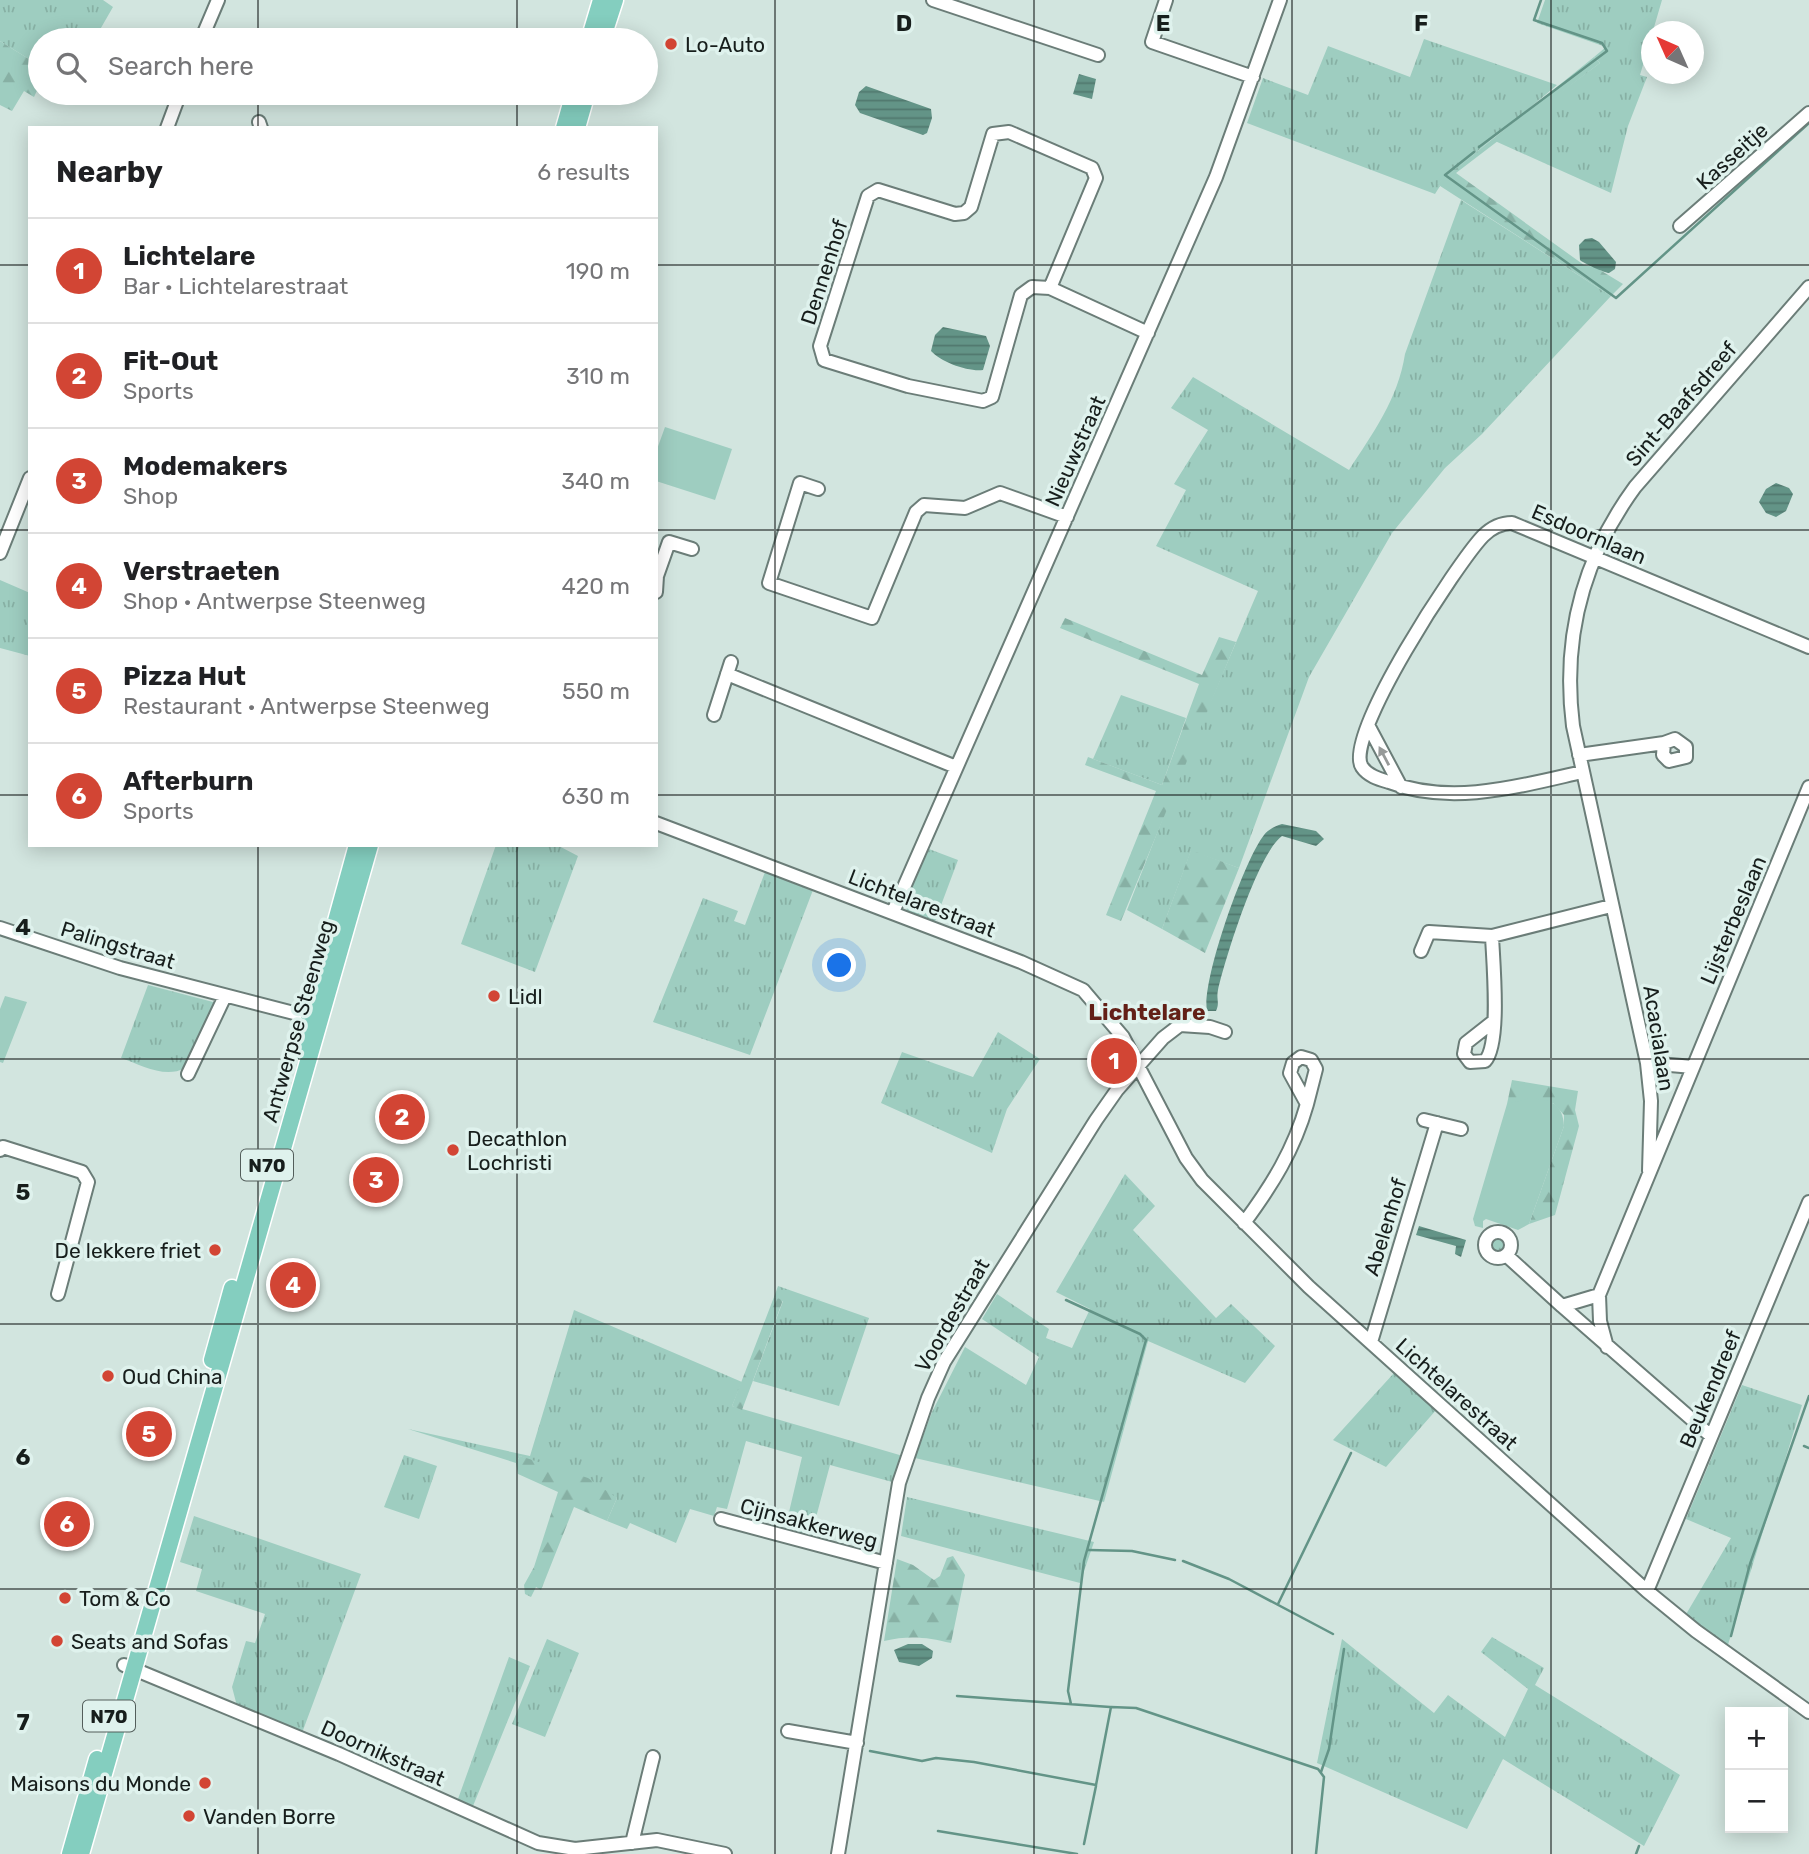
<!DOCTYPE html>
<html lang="en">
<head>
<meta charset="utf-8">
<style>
	body { margin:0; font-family:Rubik,sans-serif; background:#f6f6f6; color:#202124 }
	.controls { position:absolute; right:21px; bottom:21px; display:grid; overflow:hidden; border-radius:0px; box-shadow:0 4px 18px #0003 }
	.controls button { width:63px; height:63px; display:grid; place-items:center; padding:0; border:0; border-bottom:2px solid #e0e0e0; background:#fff; color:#202124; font:35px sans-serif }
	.compass { position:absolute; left:1641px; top:21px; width:63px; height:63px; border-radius:50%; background:#fff; box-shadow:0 4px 18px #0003; rotate:315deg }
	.you { position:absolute; left:840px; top:966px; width:24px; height:24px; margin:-18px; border:5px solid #fff; border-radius:50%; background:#1a73e8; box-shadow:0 0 0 10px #1a73e833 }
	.badge { display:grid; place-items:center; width:46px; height:46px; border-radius:50%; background:#d24534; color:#fff; font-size:23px; font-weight:700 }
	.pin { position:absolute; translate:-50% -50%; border:4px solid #fff; box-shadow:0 2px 7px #0006 }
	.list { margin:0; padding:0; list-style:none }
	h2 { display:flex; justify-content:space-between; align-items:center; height:91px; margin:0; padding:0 28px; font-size:30px }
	h2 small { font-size:23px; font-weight:400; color:#757577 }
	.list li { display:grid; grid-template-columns:46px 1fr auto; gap:21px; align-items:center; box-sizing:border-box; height:105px; padding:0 28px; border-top:2px solid #e0e0e0 }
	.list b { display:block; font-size:26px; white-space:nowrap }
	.list p { margin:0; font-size:23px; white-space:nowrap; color:#757577 }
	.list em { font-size:23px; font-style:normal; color:#757577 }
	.icon { flex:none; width:38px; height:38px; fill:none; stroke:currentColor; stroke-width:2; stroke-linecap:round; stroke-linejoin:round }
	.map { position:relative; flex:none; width:1809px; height:1854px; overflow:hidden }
	.search { position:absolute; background:#fff; box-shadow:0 4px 18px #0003; left:28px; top:28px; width:630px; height:77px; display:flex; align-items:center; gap:18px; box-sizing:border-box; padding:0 24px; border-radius:38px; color:#757577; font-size:26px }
	.panel { position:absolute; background:#fff; box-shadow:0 4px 18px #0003; left:28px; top:126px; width:630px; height:721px; border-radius:0px }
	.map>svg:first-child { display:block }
	.grass { fill:url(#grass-tufts) }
	.forest { fill:url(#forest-firs) }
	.park { fill:#9ecdc0 }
	.water { fill:url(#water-rules) }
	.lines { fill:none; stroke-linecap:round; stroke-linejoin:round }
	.stream { stroke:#639487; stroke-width:2.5 }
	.minor-casing { stroke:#6b7d78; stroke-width:16 }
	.major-casing { stroke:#fff; stroke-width:19 }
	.minor { stroke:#fff; stroke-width:12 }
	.major { stroke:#84cebf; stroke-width:16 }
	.oneway { fill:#979a99 }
	.grid { fill:none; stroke:#171e1c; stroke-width:2; stroke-opacity:0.55 }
	.poi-dot { fill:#d24534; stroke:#dff2ed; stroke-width:2.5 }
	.labels { text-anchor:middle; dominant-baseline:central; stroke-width:7; stroke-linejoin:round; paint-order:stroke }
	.shield { fill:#dff2ed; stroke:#535e5b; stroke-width:2 }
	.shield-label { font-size:19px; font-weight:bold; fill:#171e1c }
	.poi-label { font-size:21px; fill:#171e1c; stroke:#dff2ed; text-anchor:start }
	.street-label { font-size:21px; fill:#171e1c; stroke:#dff2ed }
	.neighbourhood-label { font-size:23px; font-weight:bold; fill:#632017; stroke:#dff2ed }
	.grid-label { font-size:23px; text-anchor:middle; font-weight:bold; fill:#171e1c; stroke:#dff2ed; stroke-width:7; stroke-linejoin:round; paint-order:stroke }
</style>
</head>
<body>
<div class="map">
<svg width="1809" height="1854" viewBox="0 0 1809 1854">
	<defs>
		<pattern id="grass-tufts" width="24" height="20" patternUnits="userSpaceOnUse" patternTransform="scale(1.75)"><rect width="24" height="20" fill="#9ecdc0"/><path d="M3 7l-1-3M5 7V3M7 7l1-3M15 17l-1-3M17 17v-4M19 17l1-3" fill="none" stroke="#87b0a4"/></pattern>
		<pattern id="forest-firs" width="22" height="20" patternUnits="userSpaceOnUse" patternTransform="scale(1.75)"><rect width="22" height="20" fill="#9ecdc0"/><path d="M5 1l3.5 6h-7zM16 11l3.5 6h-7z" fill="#87b0a4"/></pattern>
		<pattern id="water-rules" width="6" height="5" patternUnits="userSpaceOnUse" patternTransform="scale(1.75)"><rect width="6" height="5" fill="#639487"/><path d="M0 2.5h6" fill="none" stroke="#51786e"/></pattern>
	</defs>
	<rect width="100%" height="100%" fill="#d2e5df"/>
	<path class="grass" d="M0 0H103L113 7 94 40H40V66L0 41Z
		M1545 0H1662L1640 75 1647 77 1628 126 1611 193 1495 141 1600 63 1594 57 1606 47 1537 23Z
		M1424 39 1557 85 1438 184 1440 186 1435 194 1247 123 1263 78 1308 95 1328 46 1410 77Z
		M1461 200 1611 296 1482 434 1445 468 1392 533 1309 677 1239 868 1191 851 1162 929 1127 910 1184 764 1258 591 1156 546 1186 490 1174 484 1208 430 1171 408 1193 377 1349 470C1373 433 1398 399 1405 354Z
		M0 580 30 593V656L0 648Z
		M1121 695 1186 718 1162 785 1093 759Z
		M496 845H557L578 856 535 972 461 944Z
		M929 849 958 860 934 924 908 912 904 905Z
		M765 872 813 890 750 1055 653 1022 703 898 738 911 734 921 745 925Z
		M148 985 213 1002 214 1010 185 1068C165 1079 141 1065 121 1058Z
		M998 1032 1040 1059 1007 1109 992 1153 881 1103 902 1052 973 1077Z
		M1125 1174 1155 1206 1133 1230 1216 1318 1231 1304 1275 1346 1245 1383 1148 1341 1104 1502 915 1458 932 1412 965 1347 1026 1385 1039 1357 982 1319 997 1294 1049 1329 1046 1338 1072 1348 1090 1309 1056 1292Z
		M1489 1245a9 9 0 1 1 18 0a9 9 0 1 1-18 0Z
		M778 1286 869 1318 839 1406 753 1381 783 1301 774 1297Z
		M574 1310 742 1382 732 1406 903 1456 896 1483 830 1465 811 1536 785 1529 802 1457 746 1441 727 1509 717 1507 714 1516 690 1509 676 1543 630 1523 627 1529 607 1521 617 1498 520 1456 516 1463 408 1429 530 1456Z
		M1394 1373 1437 1409 1386 1467 1333 1440Z
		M1742 1385 1802 1405 1727 1648 1685 1616 1731 1538 1686 1519Z
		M404 1455 437 1466 419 1519 384 1507Z
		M907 1497 1094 1542 1080 1583 901 1536Z
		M194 1516 361 1574 302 1733 237 1706 232 1687 246 1641 255 1643 265 1614 196 1591 202 1569 180 1562Z
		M1492 1637 1544 1668 1535 1685 1680 1775 1644 1846 1503 1759 1467 1829 1317 1763 1342 1639 1434 1713 1448 1695 1505 1737 1528 1689 1481 1652Z
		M547 1639 579 1653 545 1737 512 1724Z
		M509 1657 530 1666 473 1806 458 1799Z"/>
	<path class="forest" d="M0 41 40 66V84L34 97 24 91 12 111 0 105Z
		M1594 57 1600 63 1456 173 1584 265 1595 267 1623 284 1611 296 1437 184Z
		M1065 618 1202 675 1219 637 1236 642 1121 921 1106 915 1156 791 1085 765 1088 757 1162 785 1199 684 1060 628Z
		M1191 850 1239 868 1205 953 1162 929Z
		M1512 1080 1578 1091 1575 1110 1579 1126 1555 1215 1529 1224 1564 1126V1115L1553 1103 1507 1104Z
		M774 1297 783 1300 742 1410 732 1406Z
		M520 1456 588 1478 617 1498 607 1521 574 1507 541 1590 536 1587 531 1597 525 1594 524 1585 534 1567 558 1492 518 1474 516 1463Z
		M953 1556 965 1575 951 1643C927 1637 909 1635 884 1641L897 1559 913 1565 934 1580 940 1576 947 1558Z"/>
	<path class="park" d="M665 427 732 449 715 500 656 481V452Z
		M5 996 27 1002 3 1063 0 1062V1009Z
		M1526 1099C1547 1098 1563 1102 1564 1126L1529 1224 1518 1230 1486 1219 1483 1221V1228L1475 1226 1473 1219 1507 1104Z"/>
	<path class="water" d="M1079 74 1096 79 1092 99 1073 94Z
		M866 86 931 109 932 118 927 133 923 135 860 113 855 105 859 92Z
		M1592 238 1599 242 1616 262 1615 269 1609 273C1605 273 1583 263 1580 260L1579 245 1585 239Z
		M943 327 986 336 990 346 983 370C968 372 941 362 931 351L935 335Z
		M1776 483 1789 488 1793 494 1786 511 1776 517 1766 513 1759 502 1766 489Z
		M1282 824 1316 831 1324 839 1316 846 1282 836C1258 853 1225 959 1218 990 1216 999 1220 1003 1216 1011H1207C1201 982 1244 860 1264 835 1268 830 1275 826 1282 824Z
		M1419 1226 1466 1240 1461 1257 1455 1254 1456 1246 1416 1235Z
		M908 1644H922L933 1651 932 1658 919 1666 899 1662 894 1650Z"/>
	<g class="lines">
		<path class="stream" d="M1479 147 1607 51 1602 43 1534 20 1541 0
			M1474 152 1445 175 1616 298 1809 123
			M1066 1300 1140 1334 1146 1340 1084 1561 1068 1691 1071 1704
			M1804 1446 1809 1448
			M1089 1550 1132 1551 1175 1560
			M1183 1561 1229 1579 1333 1634
			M1278 1604 1351 1453
			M1731 1636 1750 1564 1809 1396
			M957 1696 1110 1707
			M870 1751 922 1761 936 1758 974 1762 1096 1785 1111 1707 1136 1708 1318 1769 1324 1777 1316 1854
			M1321 1772 1329 1749 1344 1649
			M938 1831 1077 1854
			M1084 1844 1096 1786
			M1636 1854 1639 1846"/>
		<g class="minor-casing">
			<path id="minor" d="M933 0 1098 55
				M1166 0 1152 42 1253 77
				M201 40 218 0
				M377 93 390 97
				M259 122 261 128
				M167 128 180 93
				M1680 226 1809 113
				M1050 288 1096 178 1092 168 1009 132 993 134 971 207 964 213 955 214 878 190 868 196 820 346 824 360 908 386 983 401 992 397 1021 295 1032 287 1050 288 1148 333
				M818 489 800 483 769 583 872 618 916 512 924 505 965 508 1000 493 1067 517
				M0 553 30 478
				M656 592 657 576 669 542 692 549
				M727 674 956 767
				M714 715 731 662
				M1368 725 1401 787
				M1579 755 1664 743 1675 739 1686 747V757L1669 761 1663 755 1664 743
				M1582 772C1520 786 1451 806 1389 782 1379 779 1368 776 1362 767 1342 738 1458 562 1483 536 1491 528 1500 523 1512 523L1809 647
				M656 823 1021 962 1083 990 1123 1037 1186 1158 1202 1180 1309 1287 1647 1591 1696 1631 1809 1712
				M893 912 1216 177 1280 0
				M0 928 120 968 317 1019
				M1492 936C1493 961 1501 1044 1485 1061L1470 1062 1464 1054 1466 1043 1494 1021
				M1421 951 1429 932 1492 936 1611 906
				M1647 1063 1693 1067
				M188 1074 225 996
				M1424 1120 1461 1129
				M0 1150 3 1147 82 1172 88 1182 58 1294
				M1649 1171 1651 1101 1647 1063 1573 726C1562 639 1583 558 1635 487L1809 287
				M1244 1223C1272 1185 1294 1150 1307 1104L1290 1073 1293 1063 1301 1057 1311 1060 1316 1069 1307 1104
				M1485 1245a13 13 0 1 1 26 0a13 13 0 1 1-26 0Z
				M1506 1255 1562 1306 1599 1295 1809 787
				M1599 1295 1600 1321 1607 1347
				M1562 1306 1711 1436
				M1371 1342 1437 1123
				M721 1519 886 1563
				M1647 1591 1809 1202
				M124 1665 339 1754 538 1843 575 1849 657 1840 725 1854
				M788 1731 857 1743
				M632 1843 653 1757
				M838 1854 899 1483 928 1398 944 1362 1096 1120 1117 1090 1163 1038 1180 1025 1210 1027 1225 1032"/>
		</g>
		<g class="major-casing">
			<path id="major" d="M589 40 601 0
				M602 40 615 0
				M564 128 574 93
				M577 128 587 93
				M300 1051 357 845
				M212 1360 232 1288
				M70 1854 97 1759
				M81 1854 370 845"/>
		</g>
		<use href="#minor" class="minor"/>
		<use href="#major" class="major"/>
	</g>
	<defs><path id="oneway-solid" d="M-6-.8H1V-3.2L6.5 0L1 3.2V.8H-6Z" transform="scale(1.75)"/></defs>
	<use class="oneway" href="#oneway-solid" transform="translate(1384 756) rotate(-118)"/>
	<path class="grid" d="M258 0V40M517 0V40M775 0V1854M1034 0V1854M1292 0V1854M1551 0V1854M258 93V128M517 93V128M0 265H30M656 265H1809M0 530H30M656 530H1809M0 795H30M656 795H1809M258 845V1854M517 845V1854M0 1059H1809M0 1324H1809M0 1589H1809"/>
	<g class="poi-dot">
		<circle cx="671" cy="44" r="7"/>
		<circle cx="494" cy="996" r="7"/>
		<circle cx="453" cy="1150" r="7"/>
		<circle cx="215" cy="1250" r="7"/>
		<circle cx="108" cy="1376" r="7"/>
		<circle cx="65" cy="1598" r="7"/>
		<circle cx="57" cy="1641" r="7"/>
		<circle cx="205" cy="1783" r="7"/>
		<circle cx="189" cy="1816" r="7"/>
	</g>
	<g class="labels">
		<g class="shield">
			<rect x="241" y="1149.5" width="52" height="31" rx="5"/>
			<rect x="83" y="1700.5" width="52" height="31" rx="5"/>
		</g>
		<g class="shield-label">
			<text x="267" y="1165">N70</text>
			<text x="109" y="1716">N70</text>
		</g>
		<g class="poi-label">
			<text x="685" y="44">Lo-Auto</text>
			<text x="508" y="996">Lidl</text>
			<text x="467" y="1138">Decathlon<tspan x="467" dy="24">Lochristi</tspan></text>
			<text x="201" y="1250" text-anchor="end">De lekkere friet</text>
			<text x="122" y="1376">Oud China</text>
			<text x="79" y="1598">Tom &amp; Co</text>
			<text x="71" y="1641">Seats and Sofas</text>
			<text x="191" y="1783" text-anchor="end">Maisons du Monde</text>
			<text x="203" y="1816">Vanden Borre</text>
		</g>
		<g class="street-label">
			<text transform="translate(1732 156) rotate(-42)">Kasseitje</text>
			<text transform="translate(824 272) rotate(-72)">Dennenhof</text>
			<text transform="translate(1681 404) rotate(-49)">Sint-Baafsdreef</text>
			<text transform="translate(1075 451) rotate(-66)">Nieuwstraat</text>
			<text transform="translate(1589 534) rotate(23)">Esdoornlaan</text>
			<text transform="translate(922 903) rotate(21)">Lichtelarestraat</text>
			<text transform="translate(1733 920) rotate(-67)">Lijsterbeslaan</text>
			<text transform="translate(118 945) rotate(17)">Palingstraat</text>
			<text transform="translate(298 1021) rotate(-74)">Antwerpse Steenweg</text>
			<text transform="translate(1659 1038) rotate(81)">Acacialaan</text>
			<text transform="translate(1385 1227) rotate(-73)">Abelenhof</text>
			<text transform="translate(952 1315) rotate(-60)">Voordestraat</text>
			<text transform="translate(1710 1389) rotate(-67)">Beukendreef</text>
			<text transform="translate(1457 1394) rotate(42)">Lichtelarestraat</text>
			<text transform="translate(809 1523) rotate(15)">Cijnsakkerweg</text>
			<text transform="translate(383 1753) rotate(24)">Doornikstraat</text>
		</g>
		<g class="neighbourhood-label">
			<text x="1147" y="1012">Lichtelare</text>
		</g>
	</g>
	<g class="grid-label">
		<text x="904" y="31">D</text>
		<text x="1163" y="31">E</text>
		<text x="1421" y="31">F</text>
		<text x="23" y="935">4</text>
		<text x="23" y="1200">5</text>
		<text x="23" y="1465">6</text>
		<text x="23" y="1730">7</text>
	</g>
</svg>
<div class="controls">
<button>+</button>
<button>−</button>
</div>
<svg class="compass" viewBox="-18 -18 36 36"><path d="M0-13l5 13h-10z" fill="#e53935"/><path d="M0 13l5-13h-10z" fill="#757577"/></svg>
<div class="you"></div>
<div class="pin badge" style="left:1114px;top:1061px">1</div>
<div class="pin badge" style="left:402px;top:1117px">2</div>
<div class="pin badge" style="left:376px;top:1180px">3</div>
<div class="pin badge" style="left:293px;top:1285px">4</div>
<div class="pin badge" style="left:149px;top:1434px">5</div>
<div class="pin badge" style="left:67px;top:1524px">6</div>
<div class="search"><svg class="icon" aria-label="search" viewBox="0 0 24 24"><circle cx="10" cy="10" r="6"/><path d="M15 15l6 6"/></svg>Search here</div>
<section class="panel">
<h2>Nearby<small>6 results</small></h2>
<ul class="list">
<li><span class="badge">1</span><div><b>Lichtelare</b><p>Bar · Lichtelarestraat</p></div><em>190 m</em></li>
<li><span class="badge">2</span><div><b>Fit-Out</b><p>Sports</p></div><em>310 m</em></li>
<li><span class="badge">3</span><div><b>Modemakers</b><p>Shop</p></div><em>340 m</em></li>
<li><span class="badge">4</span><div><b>Verstraeten</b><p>Shop · Antwerpse Steenweg</p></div><em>420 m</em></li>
<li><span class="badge">5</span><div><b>Pizza Hut</b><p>Restaurant · Antwerpse Steenweg</p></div><em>550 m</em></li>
<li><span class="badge">6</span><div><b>Afterburn</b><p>Sports</p></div><em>630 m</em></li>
</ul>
</section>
</div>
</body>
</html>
